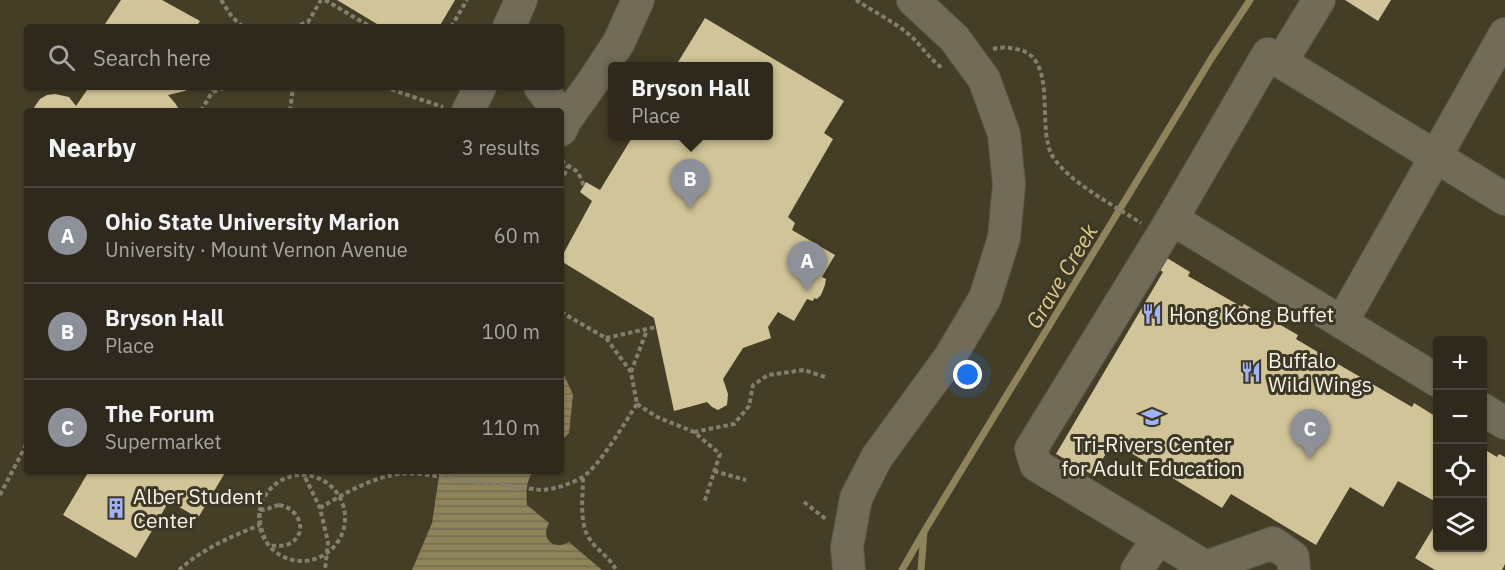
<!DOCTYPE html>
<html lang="en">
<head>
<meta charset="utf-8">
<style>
	body { margin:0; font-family:"IBM Plex Sans",sans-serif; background:#363125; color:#f1f3f6 }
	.controls { position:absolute; right:18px; bottom:18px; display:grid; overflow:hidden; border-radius:6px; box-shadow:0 2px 4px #0004 }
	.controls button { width:54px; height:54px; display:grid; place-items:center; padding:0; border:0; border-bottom:2px solid #49453b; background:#2e291c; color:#f1f3f6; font:30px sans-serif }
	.you { position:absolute; left:968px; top:375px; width:21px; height:21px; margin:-15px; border:4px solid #fff; border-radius:50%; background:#1a73e8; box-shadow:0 0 0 9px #1a73e833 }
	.badge { display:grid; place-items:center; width:39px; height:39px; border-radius:50%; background:#8c9099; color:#fff; font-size:20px; font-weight:700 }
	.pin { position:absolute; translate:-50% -50px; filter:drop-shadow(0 2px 3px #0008) }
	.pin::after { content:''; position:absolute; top:32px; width:21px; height:18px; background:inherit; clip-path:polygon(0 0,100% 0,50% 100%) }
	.popup { position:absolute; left:608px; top:62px; width:165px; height:78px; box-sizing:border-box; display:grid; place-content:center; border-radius:6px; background:#2e291c; filter:drop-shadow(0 2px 4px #0005); font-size:20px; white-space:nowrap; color:#a7a6a3 }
	.popup b { font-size:22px; color:#f1f3f6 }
	.popup::after { content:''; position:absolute; left:50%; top:100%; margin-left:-12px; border:12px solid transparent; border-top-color:#2e291c }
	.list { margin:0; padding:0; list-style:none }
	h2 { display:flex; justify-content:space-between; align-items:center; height:78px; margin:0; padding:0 24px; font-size:26px }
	h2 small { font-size:20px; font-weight:400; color:#a7a6a3 }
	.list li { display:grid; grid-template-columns:39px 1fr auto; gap:18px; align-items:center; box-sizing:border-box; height:96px; padding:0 24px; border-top:2px solid #49453b }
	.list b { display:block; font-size:22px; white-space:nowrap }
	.list p { margin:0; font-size:20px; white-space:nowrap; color:#a7a6a3 }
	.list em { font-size:20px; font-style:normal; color:#a7a6a3 }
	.icon { flex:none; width:33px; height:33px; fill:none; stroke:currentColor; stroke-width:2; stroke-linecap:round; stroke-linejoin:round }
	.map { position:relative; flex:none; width:1505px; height:570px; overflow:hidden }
	.search { position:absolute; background:#2e291c; box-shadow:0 2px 4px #0004; left:24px; top:24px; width:540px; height:66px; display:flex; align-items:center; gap:15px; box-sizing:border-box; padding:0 21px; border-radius:6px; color:#a7a6a3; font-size:22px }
	.panel { position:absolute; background:#2e291c; box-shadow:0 2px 4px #0004; left:24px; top:108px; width:540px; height:366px; border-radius:6px }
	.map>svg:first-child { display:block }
	.built { fill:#453e26; fill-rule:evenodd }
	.water { fill:url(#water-rules) }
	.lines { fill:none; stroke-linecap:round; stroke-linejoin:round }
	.stream { stroke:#8f8359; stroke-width:7 }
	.building { fill:#d1c498 }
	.minor-casing { stroke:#5a5647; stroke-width:34 }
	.path { stroke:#837e6f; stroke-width:4; stroke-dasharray:4.5 3; stroke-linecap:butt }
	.minor { stroke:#716b58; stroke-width:32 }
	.labels { text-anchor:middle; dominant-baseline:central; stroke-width:6; stroke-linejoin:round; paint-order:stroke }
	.poi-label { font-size:21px; fill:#f6f3e8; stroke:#3d3726; text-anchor:start }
	.water-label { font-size:22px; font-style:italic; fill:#deca85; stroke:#3d3726 }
</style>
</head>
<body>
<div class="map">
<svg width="1505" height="570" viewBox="0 0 1505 570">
	<defs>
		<pattern id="water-rules" width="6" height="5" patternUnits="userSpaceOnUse" patternTransform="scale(1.5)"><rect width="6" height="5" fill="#8f8359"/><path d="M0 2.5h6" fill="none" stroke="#736c51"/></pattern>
	</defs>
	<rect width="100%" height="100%" fill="#3d3726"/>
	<path class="built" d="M0 0H1505V570H0ZM27 27H561V87H27ZM612 67H768V136H612ZM27 111H561V471H27ZM1438 340H1482V548H1438Z"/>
	<path class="water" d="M561 368 573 395 569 433 561 441Z
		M438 471H533C526 482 526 492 527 505L549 523C540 539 554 551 569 542L602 570H412L432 523 439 476Z"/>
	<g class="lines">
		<path class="stream" d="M902 570 925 530 1211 59 1250 0
			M921 570 924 532"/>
	</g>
	<path class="building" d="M121 0H162L200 21 196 27H103Z
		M337 0H455L439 27H382Z
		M1345 0H1391L1378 21Z
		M705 18 844 101 824 133 833 139 788 217 795 223 792 230 835 255 822 277 826 279 825 285 821 295 817 299 814 298 813 301 807 299 794 321 778 312 768 327 771 338 743 348 723 379 728 394 727 405 718 410 712 407 707 402 674 411 654 318 561 261V258L592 201 580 192 586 182 600 190 633 136H768V67H675Z
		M89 87H189L185 91 168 95 175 103 180 111H33L35 106 40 99 47 95 55 94 69 97 76 106Z
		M1167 258 1190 272 1188 276 1242 307 1244 304 1298 335 1296 339 1331 360 1412 407 1414 403 1435 416 1433 419 1438 422V503L1398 481 1383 507 1350 487 1316 545 1231 494 1222 508 1113 442 1093 475 1056 454 1163 272 1160 270Z
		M1482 448 1497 457 1499 454 1505 457V564L1502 570H1435L1415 558 1438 520V548H1482Z
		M89 471H226L198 518 169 501 136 558 63 515Z"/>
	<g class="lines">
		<g class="minor-casing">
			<path id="minor" d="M509 27 521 0
				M1281 62 1319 0
				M540 87 558 111
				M468 111 480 87
				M561 130 565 121 592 83 619 42 638 0
				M1172 219 1438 381
				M1342 322 1505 34
				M1482 409 1505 423
				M849 570 847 547 856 498 877 457 950 357 985 298 1004 238 1009 184 1004 134 984 79 954 38 913 0
				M1137 570 1158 538
				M1294 570 1293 557 1273 543 1206 567 1036 465 1031 449 1172 219 1268 54 1505 199"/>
		</g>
		<path class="path" d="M221 0 232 17 243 27
			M325 0 371 27
			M856 0C874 12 895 22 912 37 922 47 930 59 942 68
			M293 27 308 22 321 0
			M451 27 467 0
			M993 49C1000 47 1008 47 1016 49 1060 56 1035 128 1053 157 1070 183 1115 206 1141 223
			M384 87 443 107
			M213 92 227 87
			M201 111 215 87
			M290 111 293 87
			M25 159 27 160
			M561 161 578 172 584 186
			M561 182 568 166
			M606 338 656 327
			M631 372 647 330
			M637 404 657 417 694 432 720 454 704 503
			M694 432 734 424 749 406 753 385 768 375 804 370 825 377
			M302 471 320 508 328 542 325 570
			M714 471 746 480
			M259 518a43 43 0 1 1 86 0a43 43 0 1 1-86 0Z
			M583 478C583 495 579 523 589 538 596 550 610 557 616 570
			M0 495 27 443
			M804 502 827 520
			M279 505C300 508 309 534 289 544 282 547 276 545 269 546 262 534 259 525 260 510 267 510 272 507 279 505Z
			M320 508C343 494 374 476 401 474 408 473 414 474 420 474L541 490C555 489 568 485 581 478 598 469 625 422 637 404L631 372 606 338 561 312
			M179 570C202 549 232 536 260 525"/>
		<use href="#minor" class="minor"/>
	</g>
	<defs>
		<g id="restaurant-bare" transform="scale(1.62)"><path d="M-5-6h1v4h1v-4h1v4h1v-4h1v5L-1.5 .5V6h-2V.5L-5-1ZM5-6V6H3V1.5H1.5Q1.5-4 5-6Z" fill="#a0b3fd" stroke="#3d3726" stroke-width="2.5" paint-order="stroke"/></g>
		<g id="school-bare" transform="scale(1.62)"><path d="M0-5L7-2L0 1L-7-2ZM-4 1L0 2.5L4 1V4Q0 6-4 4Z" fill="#a0b3fd" stroke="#3d3726" stroke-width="2.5" paint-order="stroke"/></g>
		<g id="building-bare" transform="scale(1.62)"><path d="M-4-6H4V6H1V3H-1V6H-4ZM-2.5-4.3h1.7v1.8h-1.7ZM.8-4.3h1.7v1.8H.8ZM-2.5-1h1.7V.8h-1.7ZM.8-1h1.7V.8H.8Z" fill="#a0b3fd" stroke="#3d3726" stroke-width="2.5" paint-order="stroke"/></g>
	</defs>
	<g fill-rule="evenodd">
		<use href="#restaurant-bare" x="1152" y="314"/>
		<use href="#restaurant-bare" x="1251" y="372"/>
		<use href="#school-bare" x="1152" y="417"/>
		<use href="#building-bare" x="116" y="508"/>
	</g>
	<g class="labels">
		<g class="poi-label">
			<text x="1169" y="314">Hong Kong Buffet</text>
			<text x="1268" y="360">Buffalo<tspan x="1268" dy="24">Wild Wings</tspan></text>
			<text x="1152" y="444" text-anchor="middle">Tri-Rivers Center<tspan x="1152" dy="24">for Adult Education</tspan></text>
			<text x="133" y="496">Alber Student<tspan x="133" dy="24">Center</tspan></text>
		</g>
		<g class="water-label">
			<text transform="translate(1061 276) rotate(-59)">Grave Creek</text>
		</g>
	</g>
</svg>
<div class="controls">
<button>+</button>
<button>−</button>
<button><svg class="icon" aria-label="locate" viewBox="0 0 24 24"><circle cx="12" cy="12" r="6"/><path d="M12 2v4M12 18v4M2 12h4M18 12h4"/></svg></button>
<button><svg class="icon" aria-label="layers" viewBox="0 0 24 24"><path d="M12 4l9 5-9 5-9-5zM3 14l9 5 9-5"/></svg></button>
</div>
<div class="you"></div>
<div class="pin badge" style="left:807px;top:291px">A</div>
<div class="pin badge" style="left:690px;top:209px">B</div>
<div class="popup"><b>Bryson Hall</b>Place</div>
<div class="pin badge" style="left:1310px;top:459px">C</div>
<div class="search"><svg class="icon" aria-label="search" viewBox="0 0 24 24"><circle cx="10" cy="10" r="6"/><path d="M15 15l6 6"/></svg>Search here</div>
<section class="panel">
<h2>Nearby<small>3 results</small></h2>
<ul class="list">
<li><span class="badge">A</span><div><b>Ohio State University Marion</b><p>University · Mount Vernon Avenue</p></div><em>60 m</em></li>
<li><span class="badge">B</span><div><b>Bryson Hall</b><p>Place</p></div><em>100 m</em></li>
<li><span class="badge">C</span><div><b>The Forum</b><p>Supermarket</p></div><em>110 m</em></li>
</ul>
</section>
</div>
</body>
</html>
